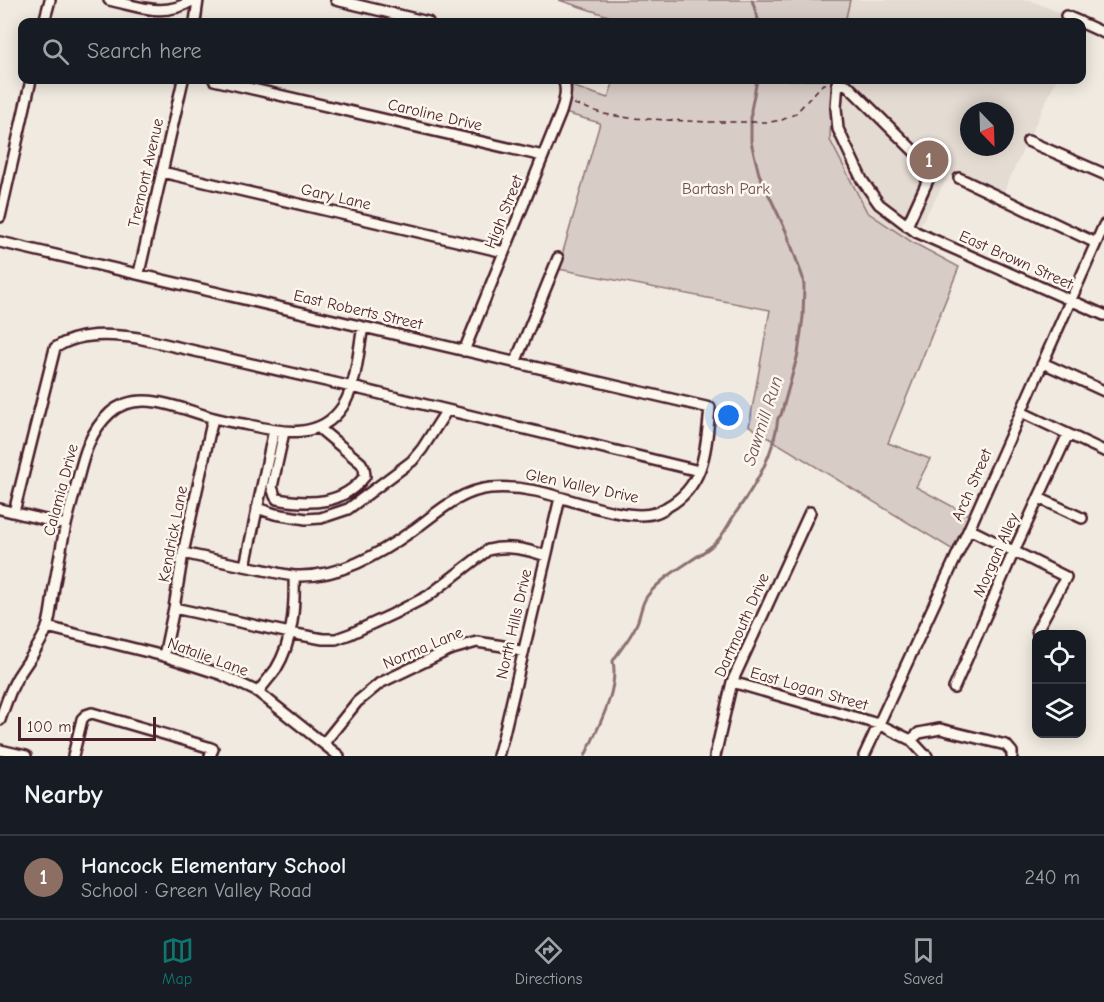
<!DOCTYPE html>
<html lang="en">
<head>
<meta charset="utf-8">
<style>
	body { margin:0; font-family:"Comic Neue",sans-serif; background:#242831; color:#f1f3f6 }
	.controls { position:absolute; right:18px; bottom:18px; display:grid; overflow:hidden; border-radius:12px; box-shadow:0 3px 15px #0003 }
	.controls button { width:54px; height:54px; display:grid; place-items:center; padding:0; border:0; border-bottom:2px solid #363941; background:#171b24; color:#f1f3f6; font:30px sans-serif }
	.compass { position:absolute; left:960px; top:102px; width:54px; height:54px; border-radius:50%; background:#171b24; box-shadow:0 3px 15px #0003; rotate:157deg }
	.scale { position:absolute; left:18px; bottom:15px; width:138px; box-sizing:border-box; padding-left:6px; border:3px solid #4a1f2b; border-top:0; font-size:16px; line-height:21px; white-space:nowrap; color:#4a1f2b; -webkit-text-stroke:4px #fbf7ec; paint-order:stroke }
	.you { position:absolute; left:729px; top:416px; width:21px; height:21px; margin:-15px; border:4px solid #fff; border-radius:50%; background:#1a73e8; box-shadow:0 0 0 9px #1a73e833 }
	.badge { display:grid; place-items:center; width:39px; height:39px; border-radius:50%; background:#0f766e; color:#fff; font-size:20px; font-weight:700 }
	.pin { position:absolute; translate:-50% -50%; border:3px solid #fff; box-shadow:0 2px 6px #0006 }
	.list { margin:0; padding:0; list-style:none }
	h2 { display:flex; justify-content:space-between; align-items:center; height:78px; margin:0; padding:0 24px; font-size:26px }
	h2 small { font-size:20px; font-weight:400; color:#9ea1a6 }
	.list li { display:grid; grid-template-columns:39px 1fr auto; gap:18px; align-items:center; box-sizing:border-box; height:84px; padding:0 24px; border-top:2px solid #363941 }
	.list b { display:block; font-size:22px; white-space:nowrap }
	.list p { margin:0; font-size:20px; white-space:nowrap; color:#9ea1a6 }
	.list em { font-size:20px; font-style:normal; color:#9ea1a6 }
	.icon { flex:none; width:33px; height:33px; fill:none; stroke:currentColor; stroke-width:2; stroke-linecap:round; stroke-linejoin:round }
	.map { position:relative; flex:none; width:1104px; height:756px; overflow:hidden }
	.search { position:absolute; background:#171b24; box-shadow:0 3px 15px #0003; left:18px; right:18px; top:18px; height:66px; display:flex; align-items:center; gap:15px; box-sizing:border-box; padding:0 21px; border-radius:12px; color:#9ea1a6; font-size:22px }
	.sheet { height:162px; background:#171b24 }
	nav { display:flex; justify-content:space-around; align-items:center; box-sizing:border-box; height:84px; border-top:2px solid #363941; background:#171b24; font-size:16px; color:#9ea1a6 }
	nav a { display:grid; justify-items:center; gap:3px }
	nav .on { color:#0f766e }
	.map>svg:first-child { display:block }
	.built { fill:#e4dbd2; fill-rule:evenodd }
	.green { fill:#d8ccc6; stroke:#917678; stroke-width:1.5 }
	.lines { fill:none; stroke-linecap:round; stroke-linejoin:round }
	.stream { stroke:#8c6f72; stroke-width:3 }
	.minor-casing { stroke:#4a1f2b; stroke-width:14 }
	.path { stroke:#4a1f2b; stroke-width:1.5; stroke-dasharray:6 4.5; stroke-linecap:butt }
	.minor { stroke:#fbf7ec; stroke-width:9 }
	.labels { text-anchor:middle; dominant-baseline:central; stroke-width:5; stroke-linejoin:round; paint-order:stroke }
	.street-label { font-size:16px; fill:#4a1f2b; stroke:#fbf7ec }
	.park-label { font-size:16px; fill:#6e4a52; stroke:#fbf7ec }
	.water-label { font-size:18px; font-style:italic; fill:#704e55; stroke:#fbf7ec }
</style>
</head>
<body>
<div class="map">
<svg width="1104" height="756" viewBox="0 0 1104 756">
	<rect width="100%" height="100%" fill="#f0eae0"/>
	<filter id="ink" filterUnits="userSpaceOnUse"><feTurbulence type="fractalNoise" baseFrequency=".0167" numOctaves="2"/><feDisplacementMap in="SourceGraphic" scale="12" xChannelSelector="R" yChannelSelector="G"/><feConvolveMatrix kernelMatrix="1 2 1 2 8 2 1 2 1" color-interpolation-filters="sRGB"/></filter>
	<g filter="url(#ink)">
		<path class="built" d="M850 0H1030L1080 22H845Z
			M832 80H1056L1001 197 950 173 916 232 912 242 867 212 830 140ZM969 111H1005V147H969Z"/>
		<path class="green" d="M559 0H850L845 22H627Z
			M614 80H832L830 140 867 212 912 242 959 267 888 443 930 459 916 487 974 518 958 553 749 426 770 310 558 269 600 123 561 112 565 84 608 98Z"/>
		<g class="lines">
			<path class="stream" d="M752 0 759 22
				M585 756C597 729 619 691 613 661 621 648 631 638 637 623 641 614 641 603 648 595 666 573 692 562 713 545 724 536 729 522 737 511 756 484 774 455 778 418L781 415 798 354 803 317 804 286 803 278 786 231 759 174 751 142V110L757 80"/>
			<g class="minor-casing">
				<path id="minor" d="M109 0C142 7 162 18 194 0
					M336 0 428 22
					M1066 16 1080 22
					M44 22 50 0
					M195 22 198 0
					M1082 23 1104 33
					M214 80 543 156
					M838 80 836 108 838 129 862 180 879 204 916 232 1104 315
					M837 83 847 85 924 161 930 169 928 180 907 226
					M1028 141 1104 174
					M162 172 504 252
					M959 178 1096 243
					M0 217 31 80
					M0 242 710 408C706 446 706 486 667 507 664 509 659 512 655 513 627 522 566 497 536 491 521 488 505 487 490 488 459 491 436 514 412 531 378 555 338 578 295 576 283 575 271 571 259 569 234 564 209 559 183 553
					M139 273 183 80
					M464 351 561 112C564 102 568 89 563 80
					M515 363 558 258
					M1043 363 1104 391
					M1021 412 1104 451
					M284 432 272 487 275 496 277 499C310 505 343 505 365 476L364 468 361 463 319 428
					M1039 498 1082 518
					M257 508 275 514 306 519 321 518 348 509 412 461 422 449 447 410
					M0 509 66 525
					M14 512 55 348C78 332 111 334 138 338L352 387 699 471
					M969 529 1066 577 1037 630 1038 634
					M245 566 274 430
					M174 608 290 633 323 639H336L350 634 393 614 428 596 488 550C508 545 526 549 546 556
					M47 627 164 656 220 674 258 692 339 756
					M164 656 174 608 183 553 213 418
					M732 682 878 724 911 740 924 754 927 756
					M954 688 1014 551 1068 434
					M258 692C264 684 270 677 276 669 293 641 295 607 294 576
					M0 720C5 706 9 692 17 678 27 662 40 646 47 628 51 615 52 600 54 587 58 567 61 546 66 525 69 512 73 499 76 486 83 459 88 433 110 413 139 387 183 410 214 418 225 421 237 423 249 425 283 433 321 440 343 406 357 384 358 351 363 327
					M911 740 919 733 940 729 1006 745 1012 752V756
					M324 743 357 702 380 683 449 650 477 642 503 646 523 652
					M0 750 26 756
					M73 756 82 719 86 715 92 713 208 747 213 749 210 756
					M498 756 503 738 560 498
					M715 756 732 682 810 512
					M864 756 969 529 1104 225"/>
			</g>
			<path class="path" d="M574 104 604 114 629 118 708 122H770L782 120 795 114 823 84H829"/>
			<use href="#minor" class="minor"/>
		</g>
	</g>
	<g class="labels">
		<g class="street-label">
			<text transform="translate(435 115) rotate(13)">Caroline Drive</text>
			<text transform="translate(146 173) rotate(-77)">Tremont Avenue</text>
			<text transform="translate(336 197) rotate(13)">Gary Lane</text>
			<text transform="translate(504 212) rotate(-68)">High Street</text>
			<text transform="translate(1016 260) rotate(24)">East Brown Street</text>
			<text transform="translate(358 310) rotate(13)">East Roberts Street</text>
			<text transform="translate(972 485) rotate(-66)">Arch Street</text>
			<text transform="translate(582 486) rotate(12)">Glen Valley Drive</text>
			<text transform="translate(61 490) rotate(-75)">Calamia Drive</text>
			<text transform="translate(173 534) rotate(-79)">Kendrick Lane</text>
			<text transform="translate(996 555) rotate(-66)">Morgan Alley</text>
			<text transform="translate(514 624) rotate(-77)">North Hills Drive</text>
			<text transform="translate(742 625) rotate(-66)">Dartmouth Drive</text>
			<text transform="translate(423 648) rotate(-23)">Norma Lane</text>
			<text transform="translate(208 657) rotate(20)">Natalie Lane</text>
			<text transform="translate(809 689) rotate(16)">East Logan Street</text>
		</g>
		<g class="park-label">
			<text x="726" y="189">Bartash Park</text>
		</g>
		<g class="water-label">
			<text transform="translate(763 421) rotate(-72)">Sawmill Run</text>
		</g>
	</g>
</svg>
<div class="controls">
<button><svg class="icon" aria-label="locate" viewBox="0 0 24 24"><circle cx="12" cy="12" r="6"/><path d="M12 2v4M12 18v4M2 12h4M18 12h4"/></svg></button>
<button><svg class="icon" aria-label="layers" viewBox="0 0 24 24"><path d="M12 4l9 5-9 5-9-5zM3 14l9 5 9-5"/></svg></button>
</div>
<svg class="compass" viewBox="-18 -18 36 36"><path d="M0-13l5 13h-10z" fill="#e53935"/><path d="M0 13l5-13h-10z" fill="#9ea1a6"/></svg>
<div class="scale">100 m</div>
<div class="you"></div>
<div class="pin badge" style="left:929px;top:160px;background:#8d6e63">1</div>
<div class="search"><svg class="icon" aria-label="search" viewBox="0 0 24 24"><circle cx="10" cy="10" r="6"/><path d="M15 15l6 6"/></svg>Search here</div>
</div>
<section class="sheet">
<h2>Nearby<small></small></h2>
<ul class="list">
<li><span class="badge" style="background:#8d6e63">1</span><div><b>Hancock Elementary School</b><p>School · Green Valley Road</p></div><em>240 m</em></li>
</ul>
</section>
<nav>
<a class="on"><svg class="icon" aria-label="map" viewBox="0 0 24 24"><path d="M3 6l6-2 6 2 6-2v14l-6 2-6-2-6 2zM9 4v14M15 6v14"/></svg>Map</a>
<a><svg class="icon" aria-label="directions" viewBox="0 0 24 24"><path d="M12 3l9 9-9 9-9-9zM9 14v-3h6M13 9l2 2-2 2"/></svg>Directions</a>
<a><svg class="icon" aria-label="saved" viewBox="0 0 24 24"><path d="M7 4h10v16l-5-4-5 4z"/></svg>Saved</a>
</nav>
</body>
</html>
